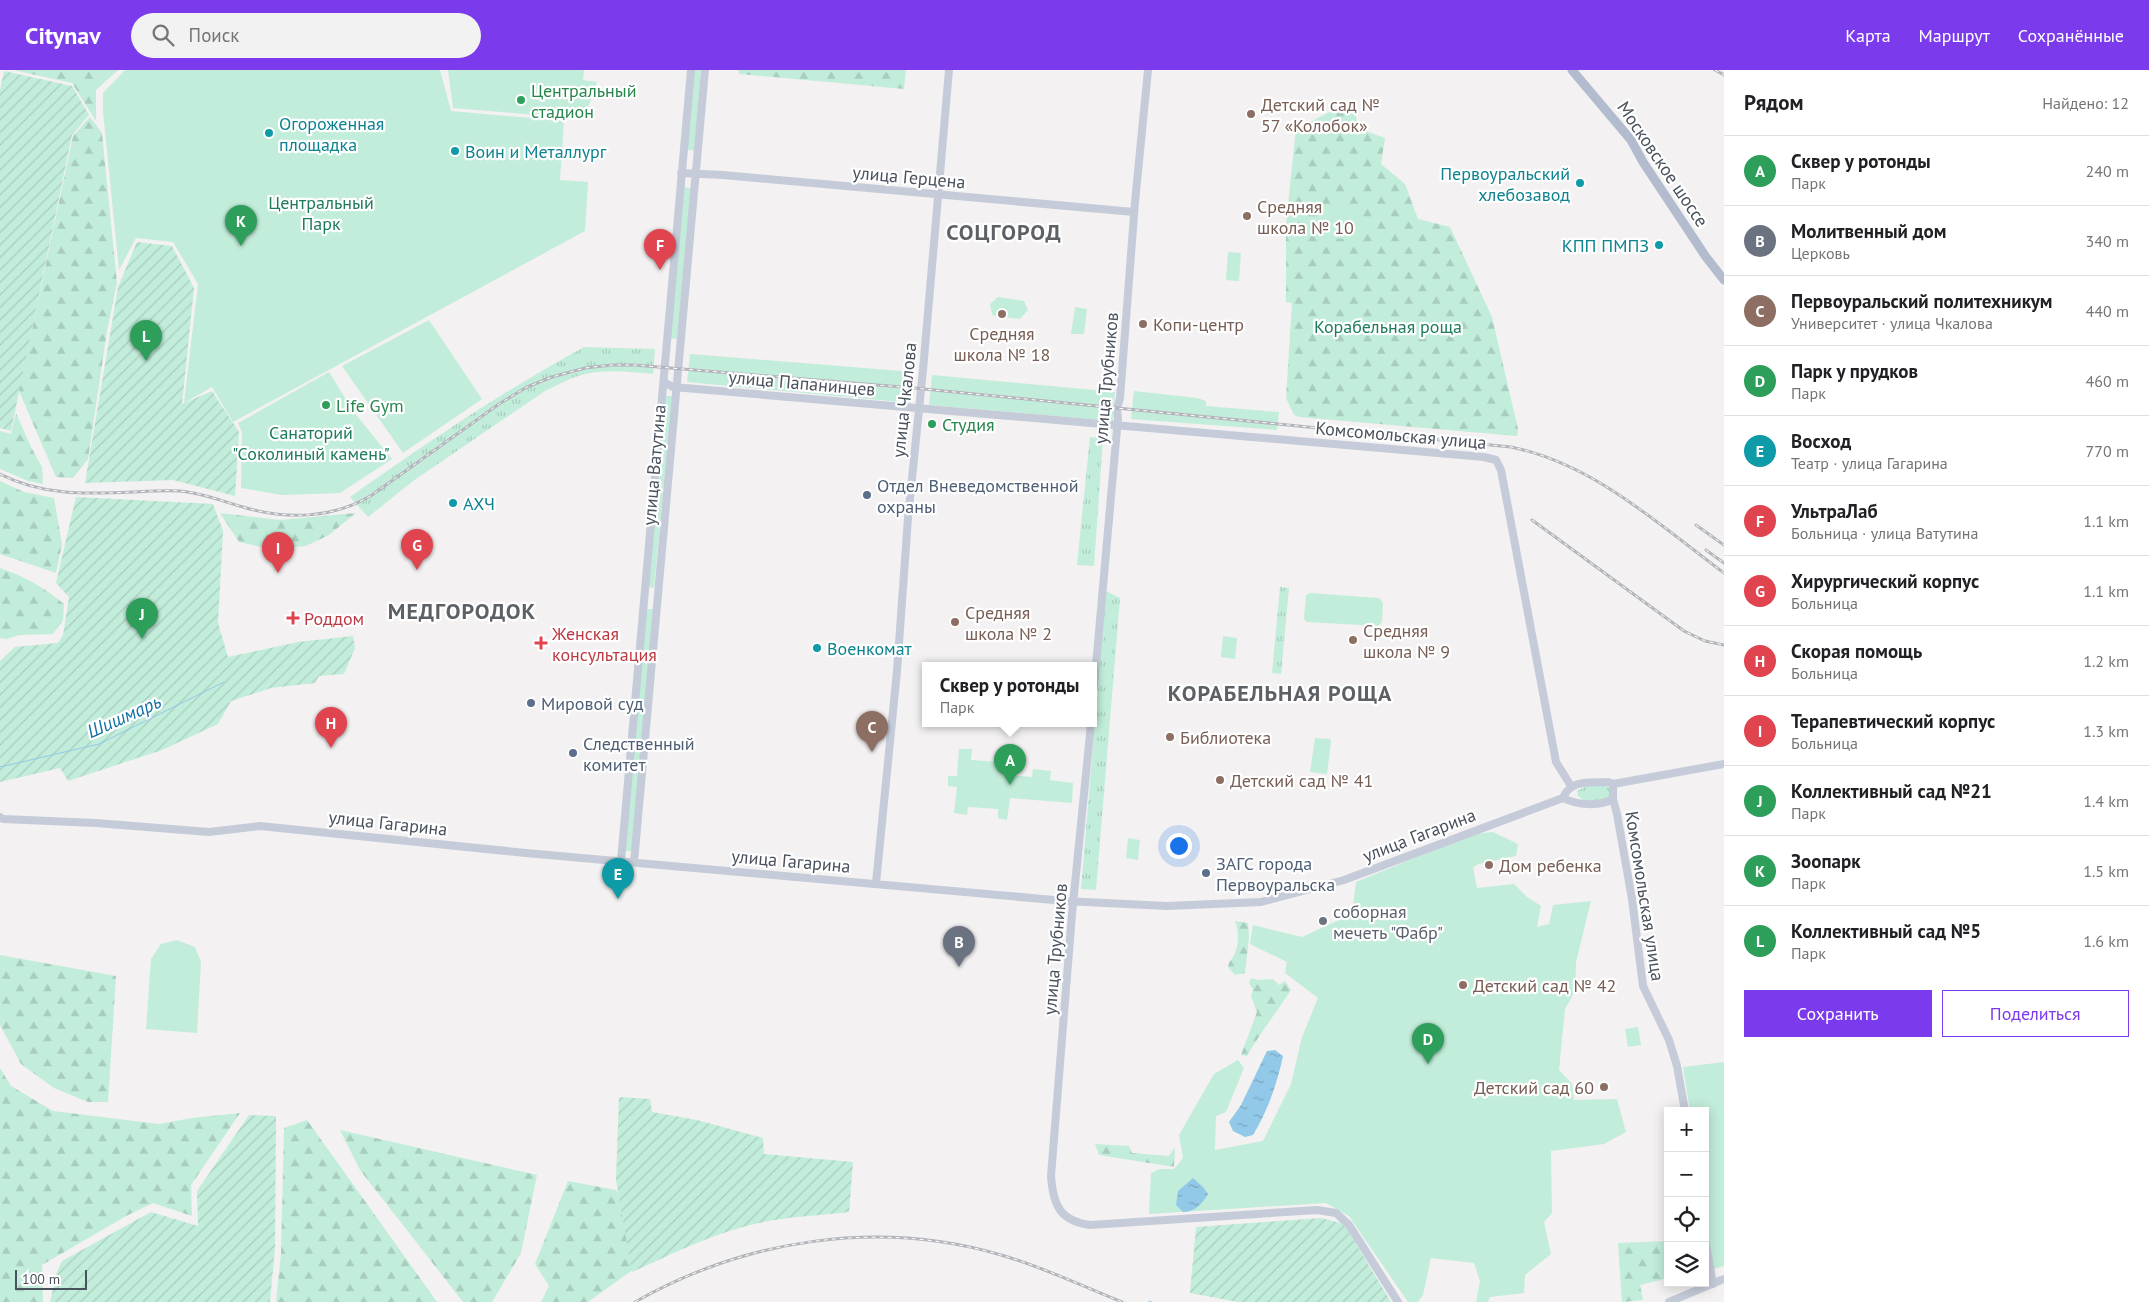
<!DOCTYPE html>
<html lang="ru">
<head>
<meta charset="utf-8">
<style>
	body { margin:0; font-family:"PT Sans",sans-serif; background:#f2f2f2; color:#202124 }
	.controls { position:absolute; right:15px; bottom:15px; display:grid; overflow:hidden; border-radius:0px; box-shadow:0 2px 12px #0003 }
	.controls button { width:45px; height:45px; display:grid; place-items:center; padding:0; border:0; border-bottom:1px solid #e0e0e0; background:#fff; color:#202124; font:25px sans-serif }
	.scale { position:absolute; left:15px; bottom:12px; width:72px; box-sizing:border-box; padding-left:5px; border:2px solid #49515d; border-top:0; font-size:14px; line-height:18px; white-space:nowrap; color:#49515d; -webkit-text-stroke:4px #fff; paint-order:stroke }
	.you { position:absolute; left:1178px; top:775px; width:18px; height:18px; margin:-12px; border:4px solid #fff; border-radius:50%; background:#1a73e8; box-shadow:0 0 0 8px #1a73e833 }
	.badge { display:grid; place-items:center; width:32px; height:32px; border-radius:50%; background:#7c3aed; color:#fff; font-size:16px; font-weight:700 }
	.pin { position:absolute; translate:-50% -41px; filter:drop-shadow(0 1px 2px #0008) }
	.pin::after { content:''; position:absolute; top:26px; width:18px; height:15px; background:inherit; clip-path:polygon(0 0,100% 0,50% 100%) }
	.popup { position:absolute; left:922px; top:592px; width:175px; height:65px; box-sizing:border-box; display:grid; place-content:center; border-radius:0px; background:#fff; filter:drop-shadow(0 1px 4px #0005); font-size:16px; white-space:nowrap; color:#757577 }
	.popup b { font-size:19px; color:#202124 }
	.popup::after { content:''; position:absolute; left:50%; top:100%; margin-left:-10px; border:10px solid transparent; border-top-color:#fff }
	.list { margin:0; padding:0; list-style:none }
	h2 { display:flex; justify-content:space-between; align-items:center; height:65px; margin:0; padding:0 20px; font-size:21px }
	h2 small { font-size:16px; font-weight:400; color:#757577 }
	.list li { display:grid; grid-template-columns:32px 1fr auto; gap:15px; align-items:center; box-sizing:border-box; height:70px; padding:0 20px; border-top:1px solid #e0e0e0 }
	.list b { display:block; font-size:19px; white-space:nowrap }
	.list p { margin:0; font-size:16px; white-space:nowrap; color:#757577 }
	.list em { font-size:16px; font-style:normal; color:#757577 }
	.actions { display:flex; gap:10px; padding:15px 20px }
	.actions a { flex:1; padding:11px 0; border:1px solid #7c3aed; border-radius:0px; text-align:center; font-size:18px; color:#7c3aed }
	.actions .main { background:#7c3aed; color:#fff }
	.icon { flex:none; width:28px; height:28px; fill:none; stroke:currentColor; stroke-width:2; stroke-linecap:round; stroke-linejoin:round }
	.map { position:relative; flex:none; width:1724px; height:1232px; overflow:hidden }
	header { display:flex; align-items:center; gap:30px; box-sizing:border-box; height:70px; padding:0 25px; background:#7c3aed; color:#fff }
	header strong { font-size:24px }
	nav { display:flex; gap:28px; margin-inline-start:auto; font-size:18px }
	.search { width:350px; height:45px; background:#f2f2f2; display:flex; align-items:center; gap:12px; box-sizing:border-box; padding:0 18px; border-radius:28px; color:#757577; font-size:19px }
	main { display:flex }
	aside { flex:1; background:#fff }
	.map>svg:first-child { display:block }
	.grass { fill:url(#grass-tufts) }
	.forest { fill:url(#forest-firs) }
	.park { fill:#c2edda }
	.garden { fill:url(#garden-furrows) }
	.water { fill:url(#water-ripples) }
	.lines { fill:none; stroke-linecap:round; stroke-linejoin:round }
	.stream { stroke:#92c9e8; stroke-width:1 }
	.secondary { stroke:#c5cbd8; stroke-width:8 }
	.primary { stroke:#b2bcce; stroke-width:9 }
	.rail-casing { stroke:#b3b5bb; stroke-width:3 }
	.rail { stroke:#fff; stroke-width:1; stroke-dasharray:4; stroke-linecap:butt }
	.leisure-dot { fill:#2e9e5b; stroke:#fff; stroke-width:2 }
	.education-dot { fill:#8d6e63; stroke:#fff; stroke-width:2 }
	.culture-dot { fill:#0f9aa8; stroke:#fff; stroke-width:2 }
	.service-dot { fill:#5c6f8a; stroke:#fff; stroke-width:2 }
	.health-dot { fill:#e0444e; stroke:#fff; stroke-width:2 }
	.worship-dot { fill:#6b7280; stroke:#fff; stroke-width:2 }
	.labels { text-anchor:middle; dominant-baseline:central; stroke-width:4.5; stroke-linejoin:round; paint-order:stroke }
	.leisure-label { font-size:18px; fill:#27864d; stroke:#fff; text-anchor:start }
	.education-label { font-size:18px; fill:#785e54; stroke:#fff; text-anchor:start }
	.culture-label { font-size:18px; fill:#0d838f; stroke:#fff; text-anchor:start }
	.street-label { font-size:18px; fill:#49515d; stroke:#fff }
	.park-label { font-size:18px; fill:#1d7c5b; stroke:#fff }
	.service-label { font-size:18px; fill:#4e5e75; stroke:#fff; text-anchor:start }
	.health-label { font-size:18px; fill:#be3a42; stroke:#fff; text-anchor:start }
	.worship-label { font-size:18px; fill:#5b616d; stroke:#fff; text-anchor:start }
	.water-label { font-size:19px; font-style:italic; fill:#1471a5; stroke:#fff }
	.district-label { font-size:22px; font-weight:bold; letter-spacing:1px; fill:#5d6065; stroke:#fff }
</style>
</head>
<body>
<header>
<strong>Citynav</strong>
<div class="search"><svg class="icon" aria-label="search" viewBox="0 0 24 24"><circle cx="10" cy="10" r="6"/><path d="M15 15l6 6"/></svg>Поиск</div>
<nav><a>Карта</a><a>Маршрут</a><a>Сохранённые</a></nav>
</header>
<main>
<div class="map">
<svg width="1724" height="1232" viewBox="0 0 1724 1232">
	<defs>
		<pattern id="grass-tufts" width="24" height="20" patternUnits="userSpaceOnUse" patternTransform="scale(1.25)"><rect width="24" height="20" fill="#c2edda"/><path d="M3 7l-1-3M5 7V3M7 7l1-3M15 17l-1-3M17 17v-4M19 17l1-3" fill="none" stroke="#a8cdbe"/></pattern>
		<pattern id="forest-firs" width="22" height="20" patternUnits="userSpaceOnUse" patternTransform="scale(1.25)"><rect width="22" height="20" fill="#c2edda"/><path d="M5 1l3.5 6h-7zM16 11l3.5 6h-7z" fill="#a8cdbe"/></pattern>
		<pattern id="garden-furrows" width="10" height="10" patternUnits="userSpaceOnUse" patternTransform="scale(1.25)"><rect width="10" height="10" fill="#c2edda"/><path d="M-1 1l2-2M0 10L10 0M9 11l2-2" fill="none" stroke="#a8cdbe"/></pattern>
		<pattern id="water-ripples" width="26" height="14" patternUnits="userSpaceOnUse" patternTransform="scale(1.25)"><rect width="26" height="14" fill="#92c9e8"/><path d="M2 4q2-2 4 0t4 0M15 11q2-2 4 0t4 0" fill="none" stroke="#79a6bf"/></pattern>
	</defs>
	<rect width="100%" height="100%" fill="#f3f1f1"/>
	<path class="grass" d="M584 277 655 279 653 304C632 302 607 299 586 304 571 307 558 315 545 321L413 411 368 447 350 427C426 373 502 322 584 277Z
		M1090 367 1103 368 1094 496 1077 495Z
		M1280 517 1289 518 1281 604 1272 603Z
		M1106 521 1120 528 1096 820 1081 819Z
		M1588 715H1605L1611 719 1612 724 1606 731H1584L1578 726 1577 721Z"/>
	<path class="forest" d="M13 0H118L96 20V51L72 13Z
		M739 0H906L904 19 739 4Z
		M1353 30 1358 58 1385 68 1381 94 1405 114 1418 149 1450 157 1492 247 1518 359 1517 366 1299 347 1294 345 1286 328 1292 233 1286 232V153L1296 59Z
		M90 47 102 63 117 213 107 261 88 389 73 408 56 407 19 321 73 66Z
		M16 343 31 377 42 397 43 414 28 411 0 399V361L11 364Z
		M0 411 24 422 54 428 62 474 56 503 0 484Z
		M220 443 280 450 356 443 329 465 306 476 270 479 239 472Z
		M0 498C24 506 45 518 64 534L63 550 53 564 19 565 7 569 0 568Z
		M1235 851 1248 853 1249 867 1245 903 1235 905 1228 897C1229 890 1233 889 1235 883 1239 872 1239 862 1235 851Z
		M0 885 116 906 108 1032H88L54 1018 21 994 0 955Z
		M1251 908 1258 910 1273 909 1279 915 1285 911 1291 920C1276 943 1260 963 1247 986L1241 985 1257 942 1251 926 1253 919 1249 913Z
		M0 998 11 1016 53 1041 159 1054 192 1048 240 1043 191 1115 192 1146 153 1133 126 1146 42 1195 43 1232H0Z
		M307 1050 437 1232H276L281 1184 284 1058Z
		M340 1060 537 1105 521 1183 492 1232H463L360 1100Z
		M1095 1074 1129 1076 1132 1083 1169 1086 1175 1077 1174 1097 1099 1085Z
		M568 1111 616 1120 645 1156V1191L588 1232H541L549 1216 535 1194Z
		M1668 1171V1208L1640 1215 1643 1230 1622 1232 1618 1173Z"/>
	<path class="park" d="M125 0H440L451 41 564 51 560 110 588 112 585 161 233 352 212 317 184 333 198 214 173 172 136 168 119 200 103 42V23Z
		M448 0H584L583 10 597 12 584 49 453 38Z
		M692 0H701L694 81 685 79Z
		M682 117 691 118 677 269 669 268Z
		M1357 136 1363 168 1327 169 1325 141Z
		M1228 182 1241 183 1239 211 1226 210Z
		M998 227 1024 231 1028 240 1020 249 994 246 992 244 990 234Z
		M1075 237 1087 239 1084 264H1071Z
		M429 250 482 329 403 383 342 296Z
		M690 284 914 302 911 333 687 312Z
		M329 302 353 341 392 389 340 423 282 425 241 418 242 363 238 353Z
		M932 305 1115 322 1113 351 929 335Z
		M1134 321 1197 328 1206 331V336L1279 342 1277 360 1131 349Z
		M664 326H672L654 518 647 517Z
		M1310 523 1379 528 1383 533 1382 552 1378 556 1307 552 1304 549 1306 525Z
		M646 539H653L633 781H623Z
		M1223 566 1237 568 1235 589 1221 587Z
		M1315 668 1330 669 1331 671 1327 704 1310 702Z
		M959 679H972L971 690 999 692 1000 682 1012 684 1010 705 1032 707 1033 699 1051 701 1050 710 1073 713 1072 733 1010 728 1007 750 998 748V739L968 737 967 745 954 743 957 717 948 716V706H957Z
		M1493 762 1518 774 1516 786 1479 794 1473 797 1477 818 1514 814 1527 827 1541 836 1537 857 1549 854 1553 835 1591 831 1576 892 1575 921 1565 939 1559 1000 1572 1014 1574 1030 1617 1029 1626 1062 1604 1074 1551 1081 1552 1143 1544 1152 1551 1184 1525 1205 1524 1223 1490 1227 1488 1232H1476L1480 1211 1474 1193 1431 1188 1423 1225 1418 1232H1408L1349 1146 1326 1133 1149 1144 1151 1103 1160 1099H1174L1183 1088 1179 1065 1214 1004 1238 990 1244 998 1226 1042 1216 1046 1215 1080 1263 1071 1291 1014 1302 967 1318 928 1285 903 1287 892 1250 874 1253 855 1302 867 1352 844 1356 812 1473 764Z
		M1128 768 1140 770 1138 790 1126 788Z
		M177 870 195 877 201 892 197 963 146 959 151 889 161 874Z
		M1638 957 1641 975 1628 977 1625 959Z
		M1724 992V1196L1713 1199 1705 1148V1041H1690L1683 997Z"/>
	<path class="garden" d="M4 1 72 16 89 45 72 65 11 361 0 358V20Z
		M137 172 172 176 194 218 182 334 212 321 239 362 235 426 173 410 85 413 118 217Z
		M76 427 213 434 223 461 218 553 228 587 298 572 353 566 355 578 344 604 319 606 315 613 271 618 231 631 218 654 162 680 68 711 60 698 0 712V591L15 577 58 573 63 565 69 527 56 513Z
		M619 1027 650 1029 652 1042 697 1050 763 1068 764 1084 853 1092 849 1142C814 1146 777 1147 743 1157 705 1167 668 1186 632 1202L616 1110Z
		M249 1045 276 1046 275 1177 270 1232H50L57 1202 62 1191 151 1142 198 1156 197 1121Z
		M1321 1148 1344 1154 1391 1232H1238L1190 1223 1196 1157Z"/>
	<path class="water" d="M1275 980 1283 986C1277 1014 1268 1040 1253 1065L1245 1067 1233 1061 1229 1052 1241 1035 1267 981Z
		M1193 1108 1203 1117 1208 1124C1202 1134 1195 1142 1183 1142L1176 1135 1178 1121Z"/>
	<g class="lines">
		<path class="stream" d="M0 697 99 674 224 612
			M1149 1231 1152 1232"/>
		<path class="secondary" d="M681 103 723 105 1134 142
			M664 312 673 317 1484 387 1496 390 1501 400 1556 692 1571 716
			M1094 618 1118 348 1117 339 1120 328 1135 132 1148 0
			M1091 654 1072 844 1051 1106C1053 1135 1060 1151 1090 1155L1317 1140 1336 1143 1349 1155 1398 1232
			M1608 712 1613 714V729C1599 737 1577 735 1563 728 1570 709 1591 713 1608 712Z
			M1613 714 1724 694
			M1613 729 1617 744 1632 829 1643 916 1669 970 1677 996 1685 1041
			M0 747 3 749 96 753 209 762 260 756 526 783 1065 831 1167 836 1261 832 1344 810 1563 728
			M621 791 691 0
			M634 792 705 0
			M876 813 897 601 908 448 923 300 949 0
			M1705 1169 1713 1214
			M1669 1232 1724 1209"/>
		<path class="primary" d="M1572 0 1631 70 1643 92 1706 187 1724 210"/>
		<g class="rail-casing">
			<path id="rail" d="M1715 0 1724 5
				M0 404C43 426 87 424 134 422 149 421 165 420 180 421 202 423 222 431 243 437 286 450 333 449 372 425L499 334 527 317 552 307 585 298 612 295H634L914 318 1511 377C1594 394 1658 454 1724 503
				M1532 450 1684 561 1705 571 1724 575
				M1696 455 1724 475
				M1706 480 1724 493
				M635 1232C746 1169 878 1149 1001 1185 1043 1197 1082 1216 1122 1232"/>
		</g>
		<use href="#rail" class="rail"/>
	</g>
	<g class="leisure-dot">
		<circle cx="521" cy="30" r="5"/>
		<circle cx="326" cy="335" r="5"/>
		<circle cx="932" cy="354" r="5"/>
	</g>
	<g class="education-dot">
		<circle cx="1251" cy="44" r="5"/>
		<circle cx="1247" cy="146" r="5"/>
		<circle cx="1002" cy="244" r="5"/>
		<circle cx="1143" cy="254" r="5"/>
		<circle cx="955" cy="552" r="5"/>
		<circle cx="1353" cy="570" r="5"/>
		<circle cx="1170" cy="667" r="5"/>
		<circle cx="1220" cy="710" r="5"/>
		<circle cx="1489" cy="795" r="5"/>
		<circle cx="1463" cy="915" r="5"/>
		<circle cx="1604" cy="1017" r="5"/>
	</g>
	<g class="culture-dot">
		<circle cx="269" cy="63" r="5"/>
		<circle cx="455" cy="81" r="5"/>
		<circle cx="1580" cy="113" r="5"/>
		<circle cx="1659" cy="175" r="5"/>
		<circle cx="453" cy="433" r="5"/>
		<circle cx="817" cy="578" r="5"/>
	</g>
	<g class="service-dot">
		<circle cx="867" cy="425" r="5"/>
		<circle cx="531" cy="633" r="5"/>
		<circle cx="573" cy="683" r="5"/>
		<circle cx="1206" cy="803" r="5"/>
	</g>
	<g class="health-dot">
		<path d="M290.5 540.5h5v5h5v5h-5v5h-5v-5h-5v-5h5z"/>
		<path d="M538.5 565.5h5v5h5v5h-5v5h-5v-5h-5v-5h5z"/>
	</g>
	<circle class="worship-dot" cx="1323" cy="851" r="5"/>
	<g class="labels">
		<g class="leisure-label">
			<text x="531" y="20">Центральный<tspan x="531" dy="21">стадион</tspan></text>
			<text x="336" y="335">Life Gym</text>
			<text x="942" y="354">Студия</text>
		</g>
		<g class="education-label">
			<text x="1261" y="34">Детский сад №<tspan x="1261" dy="21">57 «Колобок»</tspan></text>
			<text x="1257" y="136">Средняя<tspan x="1257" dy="21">школа № 10</tspan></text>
			<text x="1153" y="254">Копи-центр</text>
			<text x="1002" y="263" text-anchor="middle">Средняя<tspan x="1002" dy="21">школа № 18</tspan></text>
			<text x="965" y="542">Средняя<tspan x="965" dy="21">школа № 2</tspan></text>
			<text x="1363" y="560">Средняя<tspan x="1363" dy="21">школа № 9</tspan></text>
			<text x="1180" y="667">Библиотека</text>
			<text x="1230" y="710">Детский сад № 41</text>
			<text x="1499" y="795">Дом ребенка</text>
			<text x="1473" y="915">Детский сад № 42</text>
			<text x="1594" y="1017" text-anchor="end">Детский сад 60</text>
		</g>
		<g class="culture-label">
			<text x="279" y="53">Огороженная<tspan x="279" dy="21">площадка</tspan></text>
			<text x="465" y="81">Воин и Металлург</text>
			<text x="1570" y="103" text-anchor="end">Первоуральский<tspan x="1570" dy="21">хлебозавод</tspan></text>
			<text x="1649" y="175" text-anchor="end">КПП ПМПЗ</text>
			<text x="463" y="433">АХЧ</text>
			<text x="827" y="578">Военкомат</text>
		</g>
		<g class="street-label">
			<text transform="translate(1663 94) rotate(56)">Московское шоссе</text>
			<text transform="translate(909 107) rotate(5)">улица Герцена</text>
			<text transform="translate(1106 308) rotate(-85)">улица Трубников</text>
			<text transform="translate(802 313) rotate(5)">улица Папанинцев</text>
			<text transform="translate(904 330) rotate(-84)">улица Чкалова</text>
			<text transform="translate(1401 365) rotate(5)">Комсомольская улица</text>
			<text transform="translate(654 395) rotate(-85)">улица Ватутина</text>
			<text transform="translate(388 753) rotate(6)">улица Гагарина</text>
			<text transform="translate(1419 765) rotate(-21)">улица Гагарина</text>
			<text transform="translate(791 791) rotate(5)">улица Гагарина</text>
			<text transform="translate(1645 826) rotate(81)">Комсомольская улица</text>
			<text transform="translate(1055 879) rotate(-85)">улица Трубников</text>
		</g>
		<g class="park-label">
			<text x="321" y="132">Центральный<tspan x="321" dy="21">Парк</tspan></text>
			<text x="1388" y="256">Корабельная роща</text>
			<text x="311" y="362">Санаторий<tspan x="311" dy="21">"Соколиный камень"</tspan></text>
		</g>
		<g class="service-label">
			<text x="877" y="415">Отдел Вневедомственной<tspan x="877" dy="21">охраны</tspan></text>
			<text x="541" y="633">Мировой суд</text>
			<text x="583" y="673">Следственный<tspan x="583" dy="21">комитет</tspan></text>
			<text x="1216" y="793">ЗАГС города<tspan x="1216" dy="21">Первоуральска</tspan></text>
		</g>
		<g class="health-label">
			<text x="304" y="548">Роддом</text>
			<text x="552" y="563">Женская<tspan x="552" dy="21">консультация</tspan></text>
		</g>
		<g class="worship-label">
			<text x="1333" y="841">соборная<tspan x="1333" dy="21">мечеть "Фабр"</tspan></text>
		</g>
		<g class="water-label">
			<text transform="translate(124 646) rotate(-24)">Шишмарь</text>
		</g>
		<g class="district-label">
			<text x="1004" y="162">СОЦГОРОД</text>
			<text x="462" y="541">МЕДГОРОДОК</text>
			<text x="1280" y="623">КОРАБЕЛЬНАЯ РОЩА</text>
		</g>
	</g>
</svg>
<div class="controls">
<button>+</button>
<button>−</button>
<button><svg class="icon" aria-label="locate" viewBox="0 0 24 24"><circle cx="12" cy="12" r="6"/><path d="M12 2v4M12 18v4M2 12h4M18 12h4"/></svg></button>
<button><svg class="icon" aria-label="layers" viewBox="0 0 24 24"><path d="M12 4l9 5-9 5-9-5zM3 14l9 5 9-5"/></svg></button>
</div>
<div class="scale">100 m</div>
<div class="you"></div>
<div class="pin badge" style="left:1010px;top:715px;background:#2e9e5b">A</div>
<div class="popup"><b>Сквер у ротонды</b>Парк</div>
<div class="pin badge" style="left:959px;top:897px;background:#6b7280">B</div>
<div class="pin badge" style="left:872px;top:682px;background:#8d6e63">C</div>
<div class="pin badge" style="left:1428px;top:994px;background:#2e9e5b">D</div>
<div class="pin badge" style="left:618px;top:829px;background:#0f9aa8">E</div>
<div class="pin badge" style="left:660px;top:200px;background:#e0444e">F</div>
<div class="pin badge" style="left:417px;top:500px;background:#e0444e">G</div>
<div class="pin badge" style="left:331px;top:678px;background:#e0444e">H</div>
<div class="pin badge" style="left:278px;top:503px;background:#e0444e">I</div>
<div class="pin badge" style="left:142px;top:569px;background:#2e9e5b">J</div>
<div class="pin badge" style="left:241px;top:176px;background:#2e9e5b">K</div>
<div class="pin badge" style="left:146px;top:291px;background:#2e9e5b">L</div>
</div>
<aside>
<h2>Рядом<small>Найдено: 12</small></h2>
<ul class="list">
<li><span class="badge" style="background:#2e9e5b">A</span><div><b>Сквер у ротонды</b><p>Парк</p></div><em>240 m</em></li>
<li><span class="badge" style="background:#6b7280">B</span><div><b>Молитвенный дом</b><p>Церковь</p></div><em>340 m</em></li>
<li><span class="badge" style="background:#8d6e63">C</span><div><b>Первоуральский политехникум</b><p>Университет · улица Чкалова</p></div><em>440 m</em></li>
<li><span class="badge" style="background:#2e9e5b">D</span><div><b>Парк у прудков</b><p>Парк</p></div><em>460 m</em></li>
<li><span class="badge" style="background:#0f9aa8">E</span><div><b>Восход</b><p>Театр · улица Гагарина</p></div><em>770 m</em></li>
<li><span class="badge" style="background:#e0444e">F</span><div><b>УльтраЛаб</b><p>Больница · улица Ватутина</p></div><em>1.1 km</em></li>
<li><span class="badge" style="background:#e0444e">G</span><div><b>Хирургический корпус</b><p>Больница</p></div><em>1.1 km</em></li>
<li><span class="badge" style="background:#e0444e">H</span><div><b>Скорая помощь</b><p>Больница</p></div><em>1.2 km</em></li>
<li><span class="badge" style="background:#e0444e">I</span><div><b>Терапевтический корпус</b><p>Больница</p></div><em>1.3 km</em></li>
<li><span class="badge" style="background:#2e9e5b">J</span><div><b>Коллективный сад №21</b><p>Парк</p></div><em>1.4 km</em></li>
<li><span class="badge" style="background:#2e9e5b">K</span><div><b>Зоопарк</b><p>Парк</p></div><em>1.5 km</em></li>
<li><span class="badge" style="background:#2e9e5b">L</span><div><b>Коллективный сад №5</b><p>Парк</p></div><em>1.6 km</em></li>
</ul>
<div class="actions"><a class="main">Сохранить</a><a>Поделиться</a></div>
</aside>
</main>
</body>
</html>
